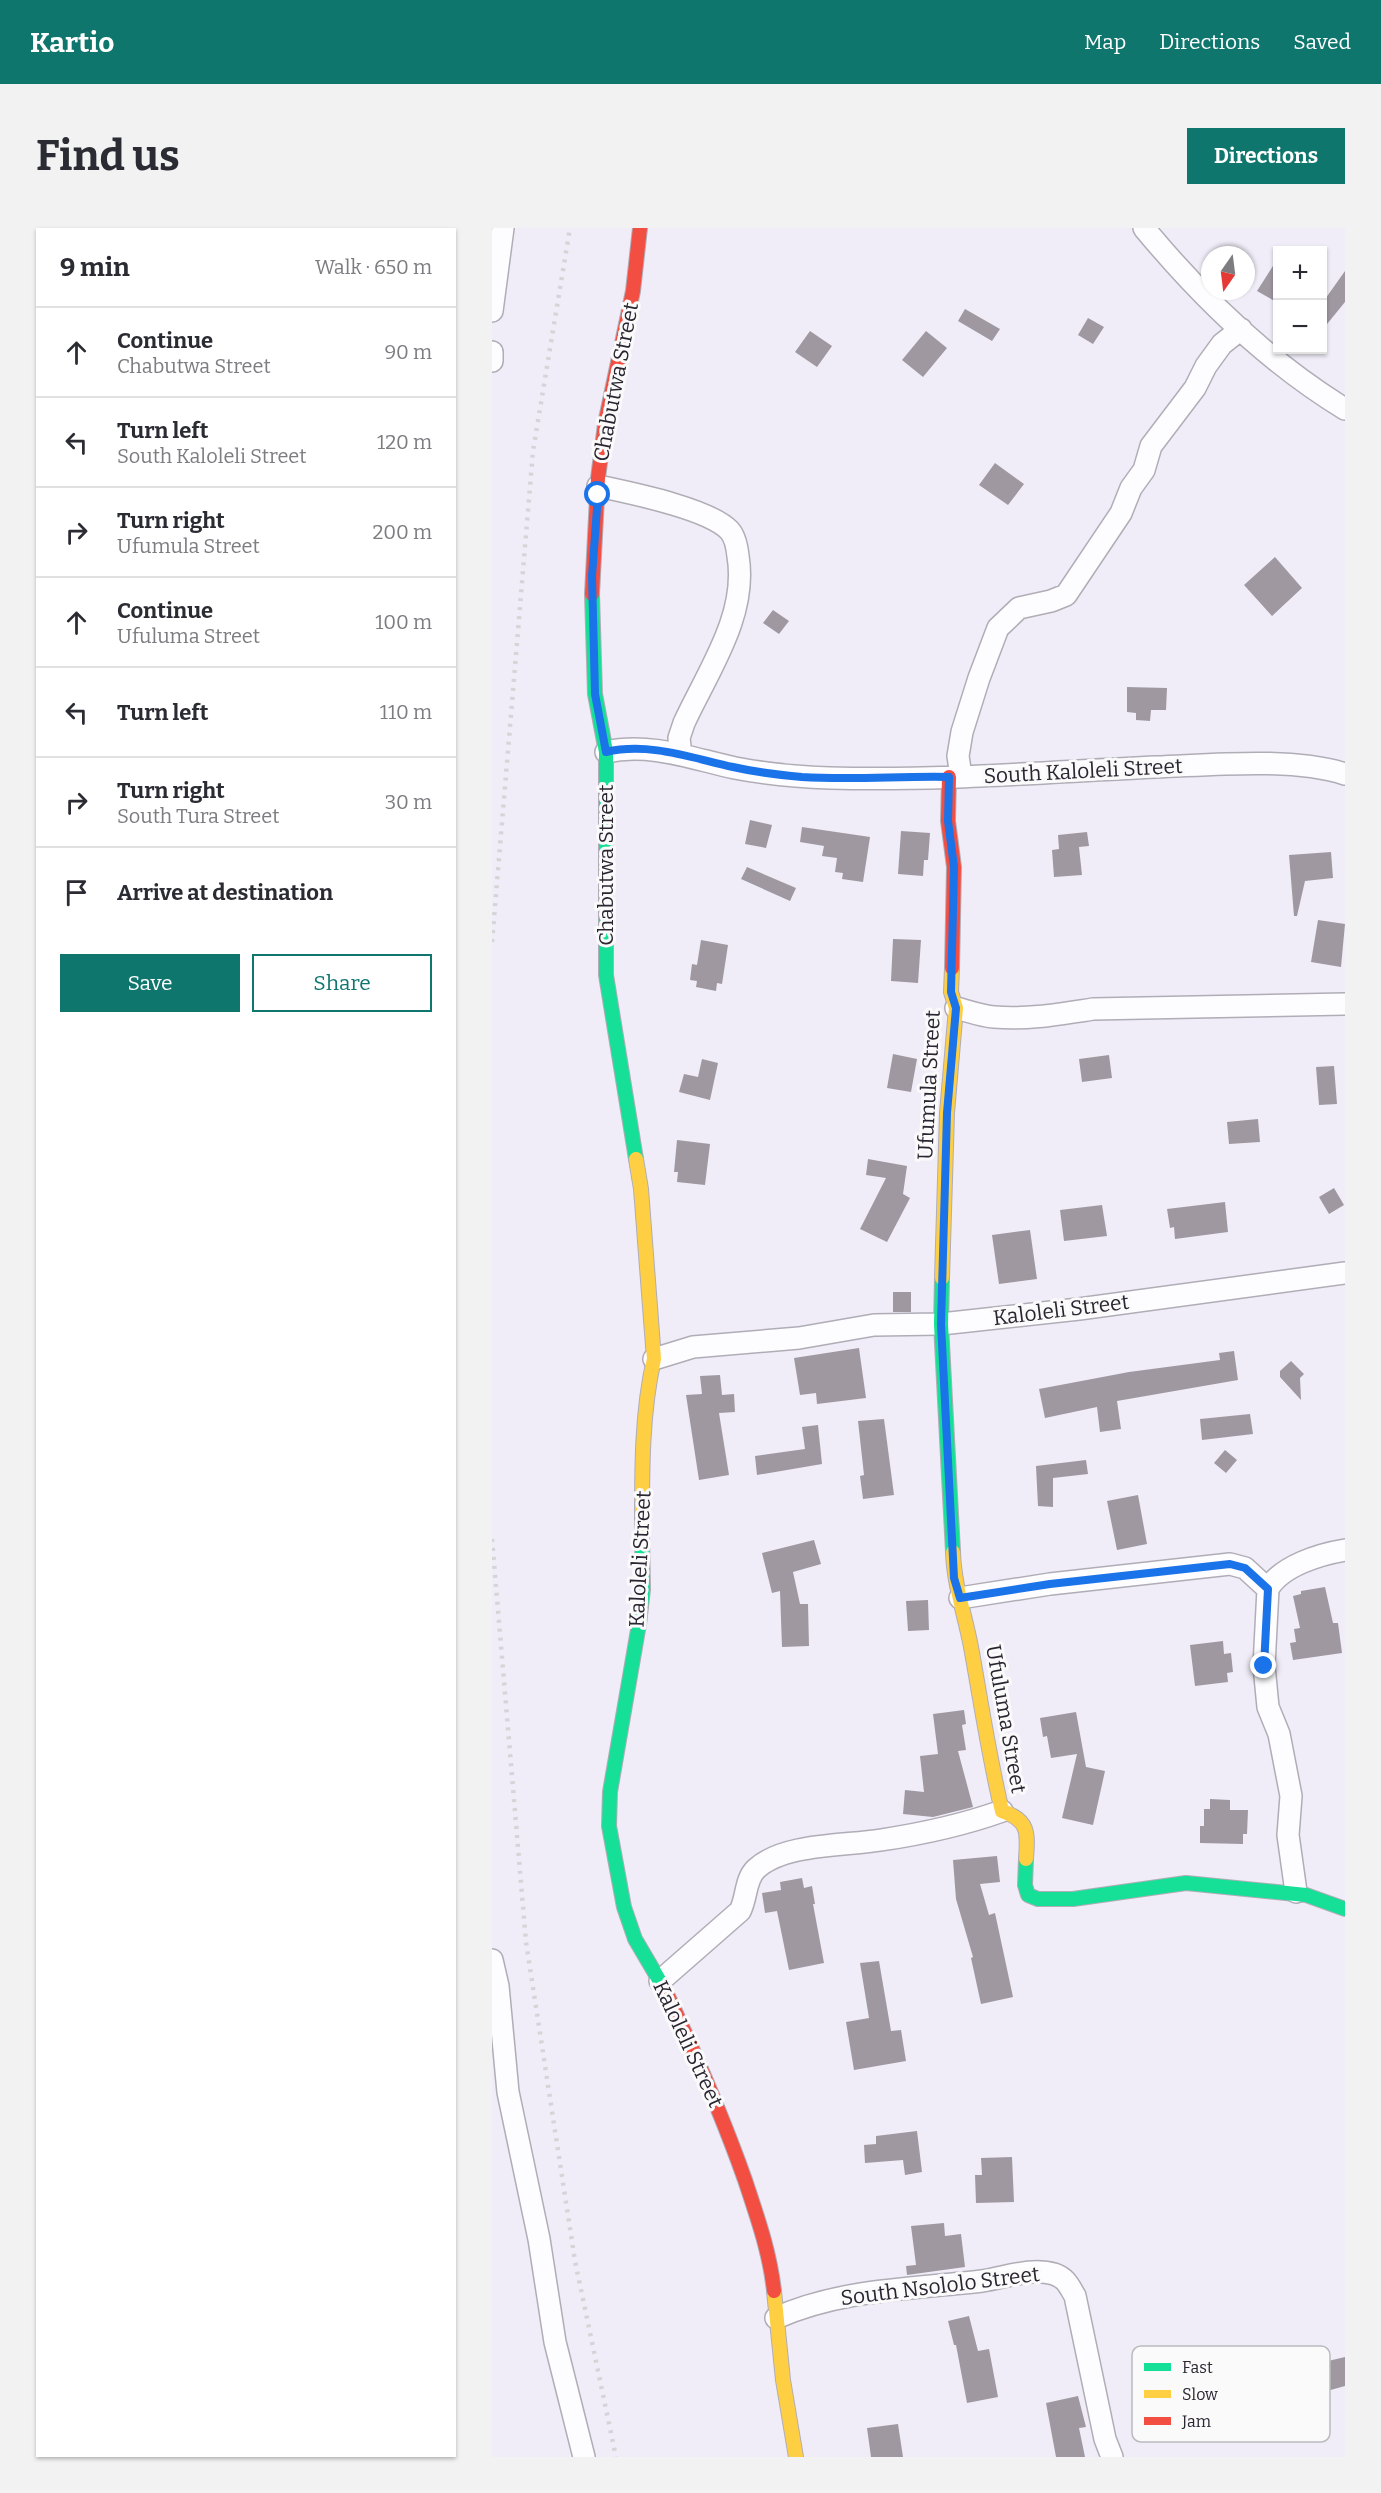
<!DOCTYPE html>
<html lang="en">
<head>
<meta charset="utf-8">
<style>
	body { margin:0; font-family:Bitter,serif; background:#f2f2f3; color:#2b2b33 }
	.controls { position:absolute; right:18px; top:18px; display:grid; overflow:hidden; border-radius:0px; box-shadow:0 2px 4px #0004 }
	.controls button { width:54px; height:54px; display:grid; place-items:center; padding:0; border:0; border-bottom:2px solid #e1e1e2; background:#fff; color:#2b2b33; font:30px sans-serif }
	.compass { position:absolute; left:709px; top:18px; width:54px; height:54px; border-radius:50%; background:#fff; box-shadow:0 2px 4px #0004; rotate:194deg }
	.stop { position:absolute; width:18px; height:18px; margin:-14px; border:4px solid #1a73e8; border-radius:50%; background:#fff }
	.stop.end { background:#1a73e8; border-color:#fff; box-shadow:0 2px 6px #0008 }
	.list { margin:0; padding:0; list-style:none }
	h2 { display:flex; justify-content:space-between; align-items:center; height:78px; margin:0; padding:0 24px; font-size:26px }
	h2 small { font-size:20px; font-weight:400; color:#7c7c81 }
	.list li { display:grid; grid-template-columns:39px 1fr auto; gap:18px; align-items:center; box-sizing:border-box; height:90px; padding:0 24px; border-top:2px solid #e1e1e2 }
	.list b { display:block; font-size:22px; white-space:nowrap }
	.list p { margin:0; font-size:20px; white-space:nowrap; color:#7c7c81 }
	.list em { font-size:20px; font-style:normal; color:#7c7c81 }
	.actions { display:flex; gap:12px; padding:18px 24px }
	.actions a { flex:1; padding:14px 0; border:2px solid #0f766e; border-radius:0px; text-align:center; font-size:21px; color:#0f766e }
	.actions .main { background:#0f766e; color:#fff }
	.icon { flex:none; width:33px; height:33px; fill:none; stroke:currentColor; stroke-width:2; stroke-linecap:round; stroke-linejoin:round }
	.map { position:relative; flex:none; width:853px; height:2229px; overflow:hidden; border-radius:0px }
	header { display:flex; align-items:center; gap:36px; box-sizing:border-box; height:84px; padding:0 30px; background:#0f766e; color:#fff }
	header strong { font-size:28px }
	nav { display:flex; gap:33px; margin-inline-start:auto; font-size:21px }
	.intro { display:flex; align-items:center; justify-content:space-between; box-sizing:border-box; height:144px; padding:0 36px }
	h1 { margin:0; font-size:42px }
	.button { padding:15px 27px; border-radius:0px; background:#0f766e; color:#fff; font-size:21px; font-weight:700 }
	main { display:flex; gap:36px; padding:0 36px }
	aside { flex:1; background:#fff; border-radius:0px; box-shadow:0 2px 4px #0004 }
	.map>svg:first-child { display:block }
	.building { fill:#9f98a1 }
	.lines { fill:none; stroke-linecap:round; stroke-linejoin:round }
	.street-casing { stroke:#b0adb7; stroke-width:24 }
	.fast-casing { stroke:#b0adb7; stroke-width:16 }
	.slow-casing { stroke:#b0adb7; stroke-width:16 }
	.jam-casing { stroke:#b0adb7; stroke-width:16 }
	.street { stroke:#fdfcfe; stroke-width:21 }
	.fast { stroke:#16e098; stroke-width:14 }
	.slow { stroke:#ffcf43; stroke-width:14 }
	.jam { stroke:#f24e42; stroke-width:14 }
	.rail { stroke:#d5d4d7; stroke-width:4.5; stroke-dasharray:3 6; stroke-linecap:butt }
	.route { stroke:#1a73e8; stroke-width:8 }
	.labels { text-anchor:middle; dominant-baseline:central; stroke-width:6; stroke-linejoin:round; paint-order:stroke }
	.street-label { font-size:21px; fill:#292531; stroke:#fafafa }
	.key { fill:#fafafa; stroke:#bbbabe; stroke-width:1.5 }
	.key-label { font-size:16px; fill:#292531 }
</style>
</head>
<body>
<header>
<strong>Kartio</strong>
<nav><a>Map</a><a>Directions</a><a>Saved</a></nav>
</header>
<div class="intro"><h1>Find us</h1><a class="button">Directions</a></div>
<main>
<aside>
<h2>9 min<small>Walk · 650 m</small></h2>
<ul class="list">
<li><svg class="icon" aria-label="ahead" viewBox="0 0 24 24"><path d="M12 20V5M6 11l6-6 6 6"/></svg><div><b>Continue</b><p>Chabutwa Street</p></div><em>90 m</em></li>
<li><svg class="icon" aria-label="left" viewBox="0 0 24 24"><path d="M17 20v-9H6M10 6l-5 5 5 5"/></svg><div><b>Turn left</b><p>South Kaloleli Street</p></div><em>120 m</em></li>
<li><svg class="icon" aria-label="right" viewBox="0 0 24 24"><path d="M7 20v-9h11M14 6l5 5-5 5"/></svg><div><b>Turn right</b><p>Ufumula Street</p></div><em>200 m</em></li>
<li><svg class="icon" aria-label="ahead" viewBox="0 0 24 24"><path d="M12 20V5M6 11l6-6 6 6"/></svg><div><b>Continue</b><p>Ufuluma Street</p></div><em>100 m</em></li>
<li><svg class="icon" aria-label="left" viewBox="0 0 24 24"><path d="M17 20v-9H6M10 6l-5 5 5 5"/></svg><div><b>Turn left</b></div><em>110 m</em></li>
<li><svg class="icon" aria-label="right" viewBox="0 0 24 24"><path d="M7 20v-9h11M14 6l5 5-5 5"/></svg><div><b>Turn right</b><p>South Tura Street</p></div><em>30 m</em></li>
<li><svg class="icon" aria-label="arrive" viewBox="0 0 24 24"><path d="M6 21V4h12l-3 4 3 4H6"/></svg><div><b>Arrive at destination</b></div></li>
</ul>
<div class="actions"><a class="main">Save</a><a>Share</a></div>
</aside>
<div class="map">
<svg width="853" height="2229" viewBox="0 0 853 2229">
	<rect width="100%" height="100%" fill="#f0edf8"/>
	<path class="building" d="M786 30V75L765 63Z
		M853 43V74L831 101V74Z
		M473 81 508 101 500 113 466 93Z
		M596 90 612 99 601 116 586 107Z
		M318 103 340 118 325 139 303 124Z
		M434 103 455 120 431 149 410 132Z
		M503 235 532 256 516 277 487 257Z
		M783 329 810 360 780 388 752 357Z
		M281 382 297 393 287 406 271 395Z
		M635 459 675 460 674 482H659L658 493 644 492V485L635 484Z
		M258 592 280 597 274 620 253 616Z
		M310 599 378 609 371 654 350 651 351 645 343 644 345 630 330 628 332 618 308 614Z
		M409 603 438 605 436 632H432L431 648 406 646Z
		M595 604 597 618 587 619 590 647 562 649 560 622 567 621 566 607Z
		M839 624 841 650 813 653 805 688H802L797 627Z
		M255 639 304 660 298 673 249 651Z
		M826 692 853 696 849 739 819 734Z
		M401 711 429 712 426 755 399 753Z
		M209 712 236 717 230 756 225 755 224 763 204 759 205 753 198 752 200 736 205 737Z
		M401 826 425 831 419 864 395 860Z
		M617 827 620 850 590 854 587 831Z
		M210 831 226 835 218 872 187 864 192 846 206 849Z
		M842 838 845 876 827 877 824 839Z
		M766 891 768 914 737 916 735 894Z
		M185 912 218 916 213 957 185 954 186 944H182Z
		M376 931 415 938 411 966 418 970 395 1014 368 1001 394 950 374 947Z
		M842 960 852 977 837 986 827 969Z
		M733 974 736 1004 683 1011 682 999 678 1000 675 981Z
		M610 977 615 1008 572 1013 568 982Z
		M538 1002 545 1051 507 1056 500 1007Z
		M401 1064H419V1084H401Z
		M367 1120 374 1170 325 1176 324 1165 308 1167 302 1130Z
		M742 1123 746 1152 625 1173 629 1201 608 1204 605 1179 553 1190 547 1161 637 1144 728 1132 727 1125Z
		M799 1133 812 1146 808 1150 809 1172 788 1149V1143Z
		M228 1147 230 1167 242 1166 243 1184 227 1185 237 1247 207 1252 194 1167 210 1166 208 1148Z
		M758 1186 761 1206 710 1212 708 1191Z
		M392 1191 402 1267 371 1271 368 1248 372 1247 366 1193Z
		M326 1197 330 1236 265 1247 263 1228 313 1221 310 1199Z
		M733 1222 745 1232 734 1245 722 1235Z
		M594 1232 596 1246 561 1250V1279L546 1278 544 1238Z
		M646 1267 655 1316 625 1322 615 1273Z
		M322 1312 329 1336 301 1344 308 1376H316L317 1418 290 1419 288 1363 280 1365 270 1325Z
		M833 1359 841 1395H846L850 1425 801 1432 798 1415 804 1414 802 1401 808 1400 801 1368 809 1366V1363Z
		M436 1372 437 1402 416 1403 414 1373Z
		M731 1413 732 1426 739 1425 741 1444 735 1445 736 1454 703 1458 698 1417Z
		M472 1482 474 1496 470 1497 474 1522 466 1523 481 1579 441 1589 411 1586 413 1562 432 1564 428 1528 446 1526 441 1486Z
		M584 1484 594 1539 613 1543 601 1597 570 1590 585 1526 559 1530 555 1508 551 1509 548 1490Z
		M718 1571 738 1572V1582H756L755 1606H751V1616L708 1615V1598H712V1581H718Z
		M505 1628 508 1654 488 1656 497 1687 503 1685 521 1769 489 1776 479 1730 481 1729 464 1671 461 1632Z
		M310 1650 312 1660 320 1658 323 1676H321L332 1735 297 1742 285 1683 273 1685 270 1665 289 1662 288 1654Z
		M387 1733 399 1803 409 1802 414 1833 362 1842 354 1794 377 1790 368 1735Z
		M425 1903 430 1944 413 1947 411 1932 373 1935 372 1917 384 1916V1908Z
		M520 1929 522 1974 484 1975 483 1947H490L489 1930Z
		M452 1995 453 2008 469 2006 473 2039 415 2047 414 2038 424 2037 419 1998Z
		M477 2088 486 2123 497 2121 506 2169 475 2175 464 2117H462L456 2093Z
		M853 2129V2158L806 2171V2168L749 2182 743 2155Z
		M586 2168 594 2199 587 2200 593 2229H564L554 2175Z
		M406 2196 411 2229H379L375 2200Z"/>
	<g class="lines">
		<g class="street-casing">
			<path id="street" d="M652 0C710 70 776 134 853 181
				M0 83 11 0
				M0 124V133
				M106 258C138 265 215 280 237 302 243 308 245 319 246 328 256 387 216 443 192 495L187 510 189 527
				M114 524C158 514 201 531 243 540 274 546 307 549 338 550 446 553 555 544 664 539 720 537 800 529 853 546
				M469 548 466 528 470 504 487 450 506 400 527 380 559 373 574 367 629 285 639 260 652 242 659 218 703 160 714 138 730 116 749 101
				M464 780C476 783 489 788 502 789 535 792 568 786 601 781L853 776
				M162 1131 201 1119 307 1110 382 1097 449 1096 587 1081 853 1045
				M468 1370 558 1356 738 1336 753 1340 776 1361
				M804 1664 796 1607 799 1568 787 1506 776 1479 772 1438 776 1361C789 1338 828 1326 853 1322
				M0 1732 6 1758 16 1864 47 2011 63 2114 92 2229
				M168 1753 248 1683C255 1670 253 1651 264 1641 292 1615 353 1618 389 1612 429 1606 471 1597 510 1583
				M284 2090C348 2061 421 2061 490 2053 512 2050 539 2039 562 2046 574 2050 577 2058 583 2068L613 2211 620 2229"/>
		</g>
		<g class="fast-casing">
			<path id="fast" d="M100 366 103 466 114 524V747L144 931
				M450 1050 449 1096 461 1324
				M150 1308 151 1361 147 1396 118 1564 117 1598 132 1679 143 1711 173 1762
				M534 1631 533 1657 536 1667 546 1671H581L694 1655 814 1667 853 1681"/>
		</g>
		<g class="slow-casing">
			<path id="slow" d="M144 931 149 961 162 1131C149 1187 150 1250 150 1308
				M450 1050 455 885 464 780 459 764 460 740
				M461 1324C462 1357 473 1387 479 1419 489 1474 497 1529 510 1583 537 1592 536 1605 534 1631
				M282 2063 291 2152 304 2229"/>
		</g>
		<g class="jam-casing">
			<path id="jam" d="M100 366 106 250 113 196 141 63 148 0
				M457 549 456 593 462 639 460 740
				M173 1762C203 1825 230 1887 253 1952 265 1988 278 2025 282 2063"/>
		</g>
		<use href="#street" class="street"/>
		<use href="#fast" class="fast"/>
		<use href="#slow" class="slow"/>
		<use href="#jam" class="jam"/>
		<path class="rail" d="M0 714 41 223 78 0
			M0 1311 34 1714 83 2033 124 2229"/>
	</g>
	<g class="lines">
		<path class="route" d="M106 267 100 348 103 466 114 524C157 514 200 530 241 539 263 544 287 547 310 549 359 552 408 548 457 549L456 593 462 639 459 764 464 780 455 885 449 1096 462 1350 468 1370 558 1356 738 1336 753 1340 776 1361 772 1438"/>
	</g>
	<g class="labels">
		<g class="street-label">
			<text transform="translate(124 154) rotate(-79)">Chabutwa Street</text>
			<text transform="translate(591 543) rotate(-3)">South Kaloleli Street</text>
			<text transform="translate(114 637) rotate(-90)">Chabutwa Street</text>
			<text transform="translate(437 857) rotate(-87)">Ufumula Street</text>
			<text transform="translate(569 1082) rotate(-7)">Kaloleli Street</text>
			<text transform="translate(148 1331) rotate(-87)">Kaloleli Street</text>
			<text transform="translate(514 1491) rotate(80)">Ufuluma Street</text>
			<text transform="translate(196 1816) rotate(65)">Kaloleli Street</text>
			<text transform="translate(448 2058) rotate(-7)">South Nsololo Street</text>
		</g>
	</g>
	<rect x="640" y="2118" width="198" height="96" rx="9" class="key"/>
	<rect x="652" y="2135" width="27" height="8" fill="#16e098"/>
	<rect x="652" y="2162" width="27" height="8" fill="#ffcf43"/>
	<rect x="652" y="2189" width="27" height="8" fill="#f24e42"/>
	<g class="key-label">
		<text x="690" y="2145">Fast</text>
		<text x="690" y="2172">Slow</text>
		<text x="690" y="2199">Jam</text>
	</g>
</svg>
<div class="controls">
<button>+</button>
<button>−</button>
</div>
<svg class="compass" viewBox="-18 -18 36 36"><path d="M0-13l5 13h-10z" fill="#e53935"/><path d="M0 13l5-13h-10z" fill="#7c7c81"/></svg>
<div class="stop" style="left:106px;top:267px"></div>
<div class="stop end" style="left:772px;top:1438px"></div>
</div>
</main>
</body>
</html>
